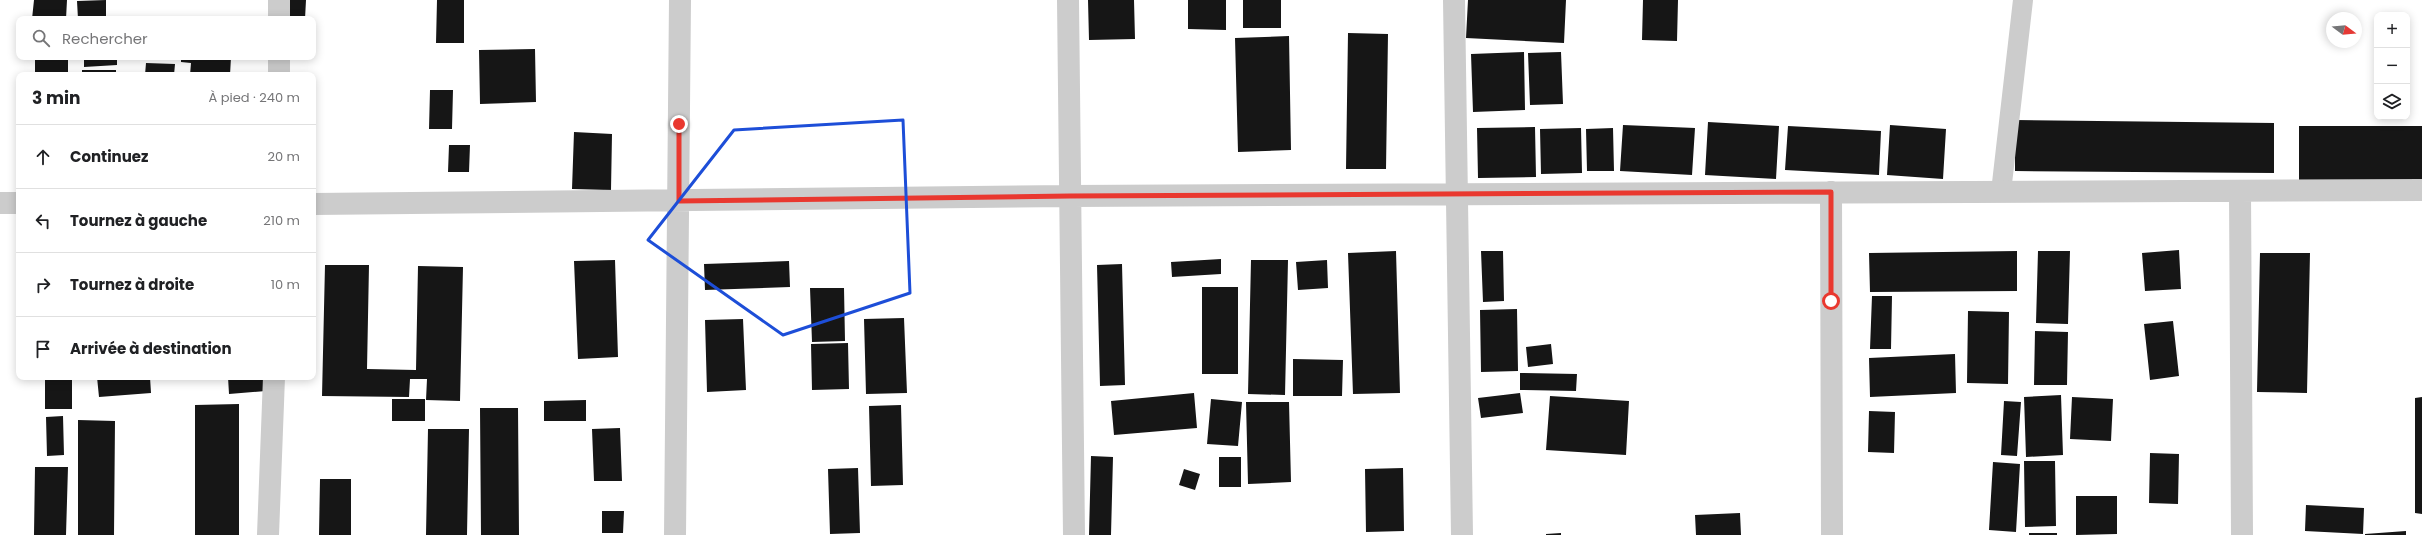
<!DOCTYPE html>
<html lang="fr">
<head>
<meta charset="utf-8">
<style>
	body { margin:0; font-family:Poppins,sans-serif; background:#f6f6f6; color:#202124 }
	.controls { position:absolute; right:12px; top:12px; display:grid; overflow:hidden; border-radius:8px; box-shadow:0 2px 10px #0003 }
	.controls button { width:36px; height:36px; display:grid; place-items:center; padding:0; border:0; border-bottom:1px solid #e0e0e0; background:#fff; color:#202124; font:20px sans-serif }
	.compass { position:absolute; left:2326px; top:12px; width:36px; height:36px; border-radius:50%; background:#fff; box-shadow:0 2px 10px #0003; rotate:106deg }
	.stop { position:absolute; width:12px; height:12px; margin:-9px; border:3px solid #e9382f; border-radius:50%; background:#fff }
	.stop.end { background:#e9382f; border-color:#fff; box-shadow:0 1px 4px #0008 }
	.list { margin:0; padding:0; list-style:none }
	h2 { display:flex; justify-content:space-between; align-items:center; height:52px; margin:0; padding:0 16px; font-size:17px }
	h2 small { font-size:13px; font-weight:400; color:#757577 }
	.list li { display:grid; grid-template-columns:26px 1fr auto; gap:12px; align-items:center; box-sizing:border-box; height:64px; padding:0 16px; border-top:1px solid #e0e0e0 }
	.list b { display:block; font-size:15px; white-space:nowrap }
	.list em { font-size:13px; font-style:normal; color:#757577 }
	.icon { flex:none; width:22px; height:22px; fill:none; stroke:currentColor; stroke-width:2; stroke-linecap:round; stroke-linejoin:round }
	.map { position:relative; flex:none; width:2422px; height:535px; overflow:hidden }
	.search { position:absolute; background:#fff; box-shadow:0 2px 10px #0003; left:16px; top:16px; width:300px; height:44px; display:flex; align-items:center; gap:10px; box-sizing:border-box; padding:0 14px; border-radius:8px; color:#757577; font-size:15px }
	.panel { position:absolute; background:#fff; box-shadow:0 2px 10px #0003; left:16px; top:72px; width:300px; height:308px; border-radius:8px }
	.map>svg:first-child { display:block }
	.building { fill:#161616 }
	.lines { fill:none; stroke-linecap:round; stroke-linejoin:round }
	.lane { stroke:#ccc; stroke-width:20 }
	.street { stroke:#ccc; stroke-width:22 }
	.route { stroke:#e9382f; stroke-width:5 }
	.marked { fill:none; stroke:#1d4ed8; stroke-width:3; stroke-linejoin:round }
</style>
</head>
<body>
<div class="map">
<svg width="2422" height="535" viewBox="0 0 2422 535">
	<rect width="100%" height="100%" fill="#fff"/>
	<path class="building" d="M34 0H67L66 19H32Z
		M106 0V19H78L77 1Z
		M281 0H306L305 19H281Z
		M437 0H464V43H436Z
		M1088 0H1134L1135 39 1089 40Z
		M1188 0H1226V30L1188 29Z
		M1243 0H1281V28H1243Z
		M1468 0H1566L1564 43 1466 38Z
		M1643 0H1678L1677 41 1642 40Z
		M117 16 153 18V19H117Z
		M184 16 220 18V19H183Z
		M1348 33 1388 34 1386 169H1346Z
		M1289 36 1291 150 1238 152 1235 38Z
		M535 49 536 102 480 104 479 50Z
		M1524 52 1525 110 1473 112 1471 54Z
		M1561 52 1563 104 1530 105 1528 53Z
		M35 57H68V75H35Z
		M84 57H117V65L84 67Z
		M181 57H231L230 75H190L191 63 181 62Z
		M146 63 175 64 174 75H145Z
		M82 70H116V75H82Z
		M430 90H453L452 129H429Z
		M2015 120 2274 123V173L2015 171Z
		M1708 122 1779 126 1776 179 1705 175Z
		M1623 125 1695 128 1692 175 1620 171Z
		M1890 125 1946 129 1943 179 1887 175Z
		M1788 126 1881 131 1879 175 1785 170Z
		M2299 126H2422V181H2299Z
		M1535 127 1536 177 1478 178 1477 128Z
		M1581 128 1582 173 1541 174 1540 129Z
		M1613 128 1614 171H1587L1586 129Z
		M574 132 612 134 611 190 572 189Z
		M449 145H470L469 172H448Z
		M2179 250 2181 289 2145 291 2142 253Z
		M1396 251 1400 393 1353 394 1348 253Z
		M1481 251H1503L1504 301 1483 302Z
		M2017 251V291L1870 292 1869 253Z
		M2038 251H2070L2068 324 2036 323Z
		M2260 253H2310L2307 393 2257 392Z
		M1221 259V274L1172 277 1171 262Z
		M615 260 618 357 578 359 574 261Z
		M1251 260H1288L1285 395 1248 394Z
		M1327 260 1328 288 1298 290 1296 262Z
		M789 261 790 287 705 290 704 264Z
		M1122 264 1125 385 1100 386 1097 265Z
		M325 265H369L367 369 416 370 418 266 463 267 460 401 426 400 427 379H410L409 397 322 396Z
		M1202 287H1238V374H1202Z
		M810 288H844L845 341 812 342Z
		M1872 296H1892L1891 349H1870Z
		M1517 309 1518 371 1481 372 1480 310Z
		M1968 311 2009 312 2008 384 1967 383Z
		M904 318 907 393 866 394 864 319Z
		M743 319 746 390 707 392 705 320Z
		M2173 321 2179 376 2150 380 2144 324Z
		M2035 331 2068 332 2067 385H2034Z
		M848 343 849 389 812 390 811 344Z
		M1551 344 1553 364 1528 367 1526 347Z
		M1955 354 1956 393 1870 397 1869 358Z
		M1293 359 1343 360 1342 396H1293Z
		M1520 373 1577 374 1576 391 1520 390Z
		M45 377H72V409H45Z
		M97 377H150L151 393 99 397Z
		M228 377H265L266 391 229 394Z
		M1194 393 1197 428 1114 435 1111 401Z
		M1520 393 1523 413 1481 418 1478 398Z
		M2061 395 2063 455 2026 457 2024 397Z
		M1550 396 1629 401 1626 455 1546 450Z
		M2072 397 2113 399 2111 441 2070 439Z
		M2422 397V514L2415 513V398Z
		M392 399H425V421H392Z
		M1211 399 1242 402 1238 446 1207 444Z
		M586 400V421H544V401Z
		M2004 401 2021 402 2017 456 2001 455Z
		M1246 402H1289L1291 482 1248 484Z
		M239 404V535H195V405Z
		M901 405 903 485 871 486 869 406Z
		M480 408H518L519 535H481Z
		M1869 411 1895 412 1894 453 1868 452Z
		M63 416 64 455 47 456 46 417Z
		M78 420 115 421 114 535H78Z
		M620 428 622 481H594L592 429Z
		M428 429H469L467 535H426Z
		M2150 453 2179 454 2178 504 2149 503Z
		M1091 456 1113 457 1111 535H1089Z
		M1219 457H1241V487H1219Z
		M2024 461H2055L2056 526 2025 527Z
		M1993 462 2020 464 2016 532 1989 530Z
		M35 467H68L66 535H34Z
		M858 468 860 533 830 534 828 469Z
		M1403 468 1404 531 1366 532 1365 469Z
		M1184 469 1200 474 1195 490 1179 485Z
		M320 479H351V535H319Z
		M2076 496H2117V534L2076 535Z
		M2306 505 2364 508 2363 534 2305 531Z
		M602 511H624L623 533H602Z
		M1740 513 1741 535H1696L1695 515Z
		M2406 531V535H2365V534Z
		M1561 533V535H1546V534Z
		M2029 533H2057V535H2029Z"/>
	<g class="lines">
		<path class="lane" d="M2001 192 2023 0"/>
		<path class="street" d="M279 0V19
			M1068 0 1074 535
			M1454 0 1462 535
			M279 57V75
			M2240 191 2242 535
			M1831 192 1832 535
			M0 203H19
			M313 204 1070 196 2422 190
			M268 535 274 377
			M675 535 680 0"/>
	</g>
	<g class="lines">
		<path class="route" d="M679 124V201L1070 196 1831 192V301"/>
	</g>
	<path class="marked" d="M903 120 910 293 783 335 648 240 734 130Z"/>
</svg>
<div class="controls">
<button>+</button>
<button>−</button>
<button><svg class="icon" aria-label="layers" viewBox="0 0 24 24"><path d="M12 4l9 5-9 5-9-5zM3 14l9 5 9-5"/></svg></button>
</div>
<svg class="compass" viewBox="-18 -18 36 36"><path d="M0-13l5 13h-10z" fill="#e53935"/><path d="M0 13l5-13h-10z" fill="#757577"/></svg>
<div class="stop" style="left:1831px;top:301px"></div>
<div class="stop end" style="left:679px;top:124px"></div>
<div class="search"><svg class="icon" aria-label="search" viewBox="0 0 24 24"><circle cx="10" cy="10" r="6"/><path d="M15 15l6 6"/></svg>Rechercher</div>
<section class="panel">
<h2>3 min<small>À pied · 240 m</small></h2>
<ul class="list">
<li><svg class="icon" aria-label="ahead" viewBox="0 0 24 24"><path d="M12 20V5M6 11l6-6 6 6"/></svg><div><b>Continuez</b></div><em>20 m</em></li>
<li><svg class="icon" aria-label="left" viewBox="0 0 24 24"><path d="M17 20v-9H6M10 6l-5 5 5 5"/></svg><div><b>Tournez à gauche</b></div><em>210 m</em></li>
<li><svg class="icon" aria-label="right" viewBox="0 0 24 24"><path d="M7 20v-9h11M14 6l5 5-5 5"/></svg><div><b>Tournez à droite</b></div><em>10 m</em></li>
<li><svg class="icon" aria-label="arrive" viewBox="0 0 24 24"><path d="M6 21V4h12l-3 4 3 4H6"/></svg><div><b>Arrivée à destination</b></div></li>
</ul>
</section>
</div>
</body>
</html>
